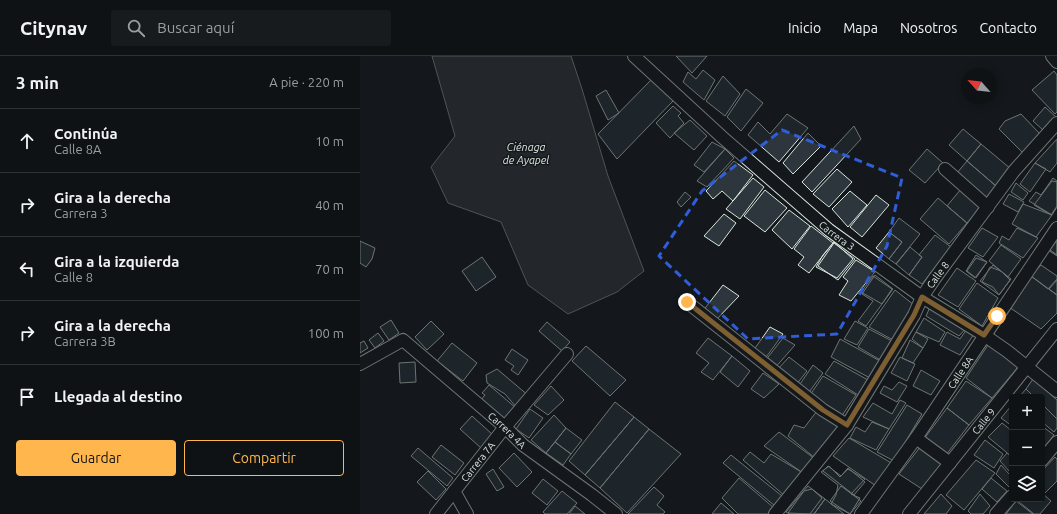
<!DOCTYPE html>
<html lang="es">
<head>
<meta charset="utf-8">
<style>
	body { margin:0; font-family:Ubuntu,sans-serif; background:#181b1e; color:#f1f3f6 }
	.controls { position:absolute; right:12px; bottom:12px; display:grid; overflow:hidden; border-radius:4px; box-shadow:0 2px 10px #0003 }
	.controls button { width:36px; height:36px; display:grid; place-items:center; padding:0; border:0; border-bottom:1px solid #2f3234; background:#0f1215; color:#f1f3f6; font:20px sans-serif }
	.compass { position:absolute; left:601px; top:12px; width:36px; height:36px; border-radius:50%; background:#0f1215; box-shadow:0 2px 10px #0003; rotate:297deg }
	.stop { position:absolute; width:12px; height:12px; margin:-9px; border:3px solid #ffb74d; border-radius:50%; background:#fff }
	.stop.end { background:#ffb74d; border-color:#fff; box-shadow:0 1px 4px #0008 }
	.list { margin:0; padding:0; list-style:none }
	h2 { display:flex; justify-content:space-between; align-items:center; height:52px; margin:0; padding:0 16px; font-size:17px }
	h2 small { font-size:13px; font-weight:400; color:#9b9ea0 }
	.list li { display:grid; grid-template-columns:26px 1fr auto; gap:12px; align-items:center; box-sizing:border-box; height:64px; padding:0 16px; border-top:1px solid #2f3234 }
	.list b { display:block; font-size:15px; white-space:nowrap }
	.list p { margin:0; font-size:13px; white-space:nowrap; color:#9b9ea0 }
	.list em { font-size:13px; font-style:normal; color:#9b9ea0 }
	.actions { display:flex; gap:8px; padding:12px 16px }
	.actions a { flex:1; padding:9px 0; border:1px solid #ffb74d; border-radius:4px; text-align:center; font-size:14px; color:#ffb74d }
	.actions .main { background:#ffb74d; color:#111 }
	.icon { flex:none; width:22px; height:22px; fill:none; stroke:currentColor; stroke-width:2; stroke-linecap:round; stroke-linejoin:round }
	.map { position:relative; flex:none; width:697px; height:458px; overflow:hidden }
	header { display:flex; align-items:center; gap:24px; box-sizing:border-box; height:56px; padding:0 20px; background:#0f1215; border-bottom:1px solid #2f3234 }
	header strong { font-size:19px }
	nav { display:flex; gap:22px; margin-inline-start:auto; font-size:14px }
	.search { width:280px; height:36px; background:#181b1e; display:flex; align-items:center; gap:10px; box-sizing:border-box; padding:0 14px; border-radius:4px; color:#9b9ea0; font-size:15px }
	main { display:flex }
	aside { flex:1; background:#0f1215 }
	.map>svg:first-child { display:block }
	.water { fill:#363b3e; stroke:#939e99 }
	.building { fill:#2c363c; stroke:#d8e6dc }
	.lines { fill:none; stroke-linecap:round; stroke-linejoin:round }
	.street-casing { stroke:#d8e6dc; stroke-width:14 }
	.street { stroke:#14181c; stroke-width:12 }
	.route { stroke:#ffb74d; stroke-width:5 }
	.marked { fill:none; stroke:#305dd8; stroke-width:3; stroke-dasharray:8 5; stroke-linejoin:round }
	.labels { text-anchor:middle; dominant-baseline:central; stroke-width:3; stroke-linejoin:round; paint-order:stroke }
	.street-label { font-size:10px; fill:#d8e6dc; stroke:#14181c }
	.water-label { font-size:11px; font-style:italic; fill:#d8e6dc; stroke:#14181c }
</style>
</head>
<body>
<header>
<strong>Citynav</strong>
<div class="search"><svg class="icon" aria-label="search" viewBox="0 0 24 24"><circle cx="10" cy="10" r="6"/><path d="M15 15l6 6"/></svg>Buscar aquí</div>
<nav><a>Inicio</a><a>Mapa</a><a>Nosotros</a><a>Contacto</a></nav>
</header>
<main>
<aside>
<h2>3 min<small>A pie · 220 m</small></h2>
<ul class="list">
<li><svg class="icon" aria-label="ahead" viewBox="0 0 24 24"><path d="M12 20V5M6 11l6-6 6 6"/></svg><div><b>Continúa</b><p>Calle 8A</p></div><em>10 m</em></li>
<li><svg class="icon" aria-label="right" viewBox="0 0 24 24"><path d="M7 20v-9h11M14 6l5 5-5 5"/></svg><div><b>Gira a la derecha</b><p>Carrera 3</p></div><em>40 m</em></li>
<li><svg class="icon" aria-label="left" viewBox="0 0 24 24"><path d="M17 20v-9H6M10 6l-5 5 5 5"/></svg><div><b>Gira a la izquierda</b><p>Calle 8</p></div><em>70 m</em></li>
<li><svg class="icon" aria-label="right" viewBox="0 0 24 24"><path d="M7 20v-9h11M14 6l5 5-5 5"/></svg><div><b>Gira a la derecha</b><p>Carrera 3B</p></div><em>100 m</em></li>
<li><svg class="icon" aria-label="arrive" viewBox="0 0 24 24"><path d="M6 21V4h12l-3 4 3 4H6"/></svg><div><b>Llegada al destino</b></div></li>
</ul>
<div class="actions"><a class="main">Guardar</a><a>Compartir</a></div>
</aside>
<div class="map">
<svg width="697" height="458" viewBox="0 0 697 458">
	<rect width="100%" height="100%" fill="#14181c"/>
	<path class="water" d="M72 0H211L222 33 248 120 284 215 257 236 208 258 168 229 141 166 88 147 71 111 95 80Z"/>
	<path class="building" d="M316 0H347L332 17Z
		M343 14 355 24 344 44 323 26 328 16 336 23Z
		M694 15 697 19V56L695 58 672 34Z
		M363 20 380 38 365 60 346 45Z
		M291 24 304 33 314 44 257 103 238 78Z
		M386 33 403 47 381 75 367 61Z
		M246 34 259 57 248 64 236 40Z
		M313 50 321 57 318 60 324 67 310 82 296 67Z
		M685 51 696 61 683 74 673 65Z
		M427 58 448 72 419 106 388 79 398 66 410 78Z
		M661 58 680 78 663 97 639 73 645 65Z
		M330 64 347 80 334 94 314 77Z
		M494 70 501 83 452 136 442 126Z
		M603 73 621 88 607 105 589 89Z
		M448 77 461 90 433 118 423 107Z
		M697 83V107L690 116 675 107Z
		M352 86 365 93 344 116 334 109Z
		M621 88 651 113 636 130 607 105Z
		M365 93 374 102 347 131 337 125Z
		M567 93 583 107 565 127 549 114Z
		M374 105 393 119 373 145 362 135 353 143 346 135Z
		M607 105 636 130 626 142 597 117Z
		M675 107 686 113 670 136 660 128Z
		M477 113 492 126 469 151 453 138Z
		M393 122 404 131 380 163 366 153Z
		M693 122 697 125V151L692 159 669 145 676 136 681 139Z
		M692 125 697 126V150L691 159 674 149Z
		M656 127 668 137 663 144 651 136Z
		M601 133 622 150 607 167 587 150Z
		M405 134 427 152 405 176 384 160Z
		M490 135 507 149 488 171 472 153Z
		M325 136 331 141 321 151 317 146Z
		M649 138 664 146 658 156 643 148Z
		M516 139 529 149 502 181 490 171Z
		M578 142 607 167 589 188 560 163Z
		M663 148 692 159 676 181 652 168Z
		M429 154 450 170 432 193 412 174Z
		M364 158 376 167 359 190 344 180Z
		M539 162 560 178 536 208 529 203 542 186 529 176Z
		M451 170 473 187 449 217 438 209 444 201 434 193Z
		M622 172 638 181 623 201 608 192Z
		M657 172 678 182 663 202 639 187 642 180 649 184Z
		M529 176 542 186 529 203 516 192Z
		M575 179 591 191 562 228 549 219 562 201 559 199Z
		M697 181V200L688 194Z
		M697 184V199L690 194Z
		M0 185 15 192 12 203 6 211 0 207Z
		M474 186 493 203 477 222 456 211 463 199Z
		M474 187 495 203 478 224 458 210Z
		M641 189 661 203 648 221 629 205Z
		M550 191 562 201 549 219 536 208Z
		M616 199 627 206 615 222 606 215Z
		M122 201 136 221 116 235 102 215Z
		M616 202 627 206 616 222 607 215Z
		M496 204 515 216 491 245 479 239 488 225 483 221Z
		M633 209 651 223 639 239 620 225Z
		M681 209 697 220V223L688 233 671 220Z
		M630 211 641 215 650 224 639 239 633 231 622 226Z
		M597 212 616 225 598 251 578 239Z
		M515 219 533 233 506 270 498 265 513 245 502 238Z
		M513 220 532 233 522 248 501 236Z
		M671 220 697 239V257L681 273 649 251Z
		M697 224V239L689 233Z
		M617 227 638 242 622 270 599 253Z
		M363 229 379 240 355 265 342 256Z
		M535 234 554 249 533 284 509 271Z
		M570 251 606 272 599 280 566 260Z
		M564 262 585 276 579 286 556 276Z
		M31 264 39 277 29 284 20 271Z
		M71 265 84 278 67 294 55 281Z
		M495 265 508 272 497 289 484 283Z
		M187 266 210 286 202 295 179 275Z
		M410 271 423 278 404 304 393 295Z
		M509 273 532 285 522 305 498 291Z
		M607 273 614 278 600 299 580 289 587 276 600 283Z
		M556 276 568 283 563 292 552 283Z
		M18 277 24 285 15 292 9 284Z
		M348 282 372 300 353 324 341 316 349 307 336 297Z
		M423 282 435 289 414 313 405 305Z
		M480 283 520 305 510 322 471 301Z
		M550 284 563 292 553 307 542 302Z
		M4 285 8 292 0 297V287Z
		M630 286 659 310 632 342 606 322Z
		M92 287 117 307 103 325 77 305Z
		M226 290 266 324 250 340 212 305Z
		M152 293 168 304 158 319 151 314 154 310 145 304Z
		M372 300 390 315 378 331 360 316Z
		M429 301 447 315 436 329 417 314Z
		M540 301 555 308 547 325 531 317Z
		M474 305 508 324 498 339 465 318Z
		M55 306 56 326 40 327 39 307Z
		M453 309 463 317 447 339 438 331Z
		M137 313 169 340 157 352 145 338 127 327 126 319Z
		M561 314 580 325 571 339 553 330Z
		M403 317 419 328 404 342 391 333Z
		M463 320 496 339 481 361 450 339Z
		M673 323 697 344V363L682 348V341H674L666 333Z
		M606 325 632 342 609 369 587 352Z
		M539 326 547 330 537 346 520 337 524 330 532 334Z
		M129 329 156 352 144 366 120 345 125 339 122 337Z
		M191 330 204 344 188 359 174 349Z
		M666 333 674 341H659Z
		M540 344 546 347 529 373 503 361 513 347 532 358Z
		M255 346 274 361 225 419 209 405Z
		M682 348 697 363V372L694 376 682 366Z
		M547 349 562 358 534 405 517 396Z
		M652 349V370L641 362Z
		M587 352 609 369 586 399 564 383Z
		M170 353 183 362 169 382 156 373Z
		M457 355 479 370 455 402 428 380 434 369 444 372Z
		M194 359 206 372 186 397 171 384Z
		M112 360 133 379 121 392 100 373Z
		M274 361 289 373 240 432 225 419Z
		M512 366 529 373 516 394 490 382 496 371 505 376Z
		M642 367 652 375V401L628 381Z
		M682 370 694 379 682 394Z
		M206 372 222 384 211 398 195 386Z
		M289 373 321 398 267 457 240 432Z
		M419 376 455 403 443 417 404 390Z
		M489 382 533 408 516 430 473 400Z
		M625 384 643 398 634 412 614 399Z
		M195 386 211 398 203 409 186 397Z
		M81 389 104 407 95 419 72 401Z
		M561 390 583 406 562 433 539 418Z
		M58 392 93 422 87 430 51 400Z
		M390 396 404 407 411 398 443 417 425 440 383 404Z
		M154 397 172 416 157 431 139 412Z
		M647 397 652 402V413L649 415 640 405Z
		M371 399 422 440 415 450 363 407Z
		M695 401 697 403V425L685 437 682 435V415Z
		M616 404 635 417 604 454 586 439Z
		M641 409 649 418 652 415V428L649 431 636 418Z
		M468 410 481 420 488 412 505 426 494 439 463 415Z
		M469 410 480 421 488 413 505 423 491 438 500 442 490 458 471 448 476 439 478 429 461 416Z
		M133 413 144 431 137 435 126 418Z
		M68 415 86 433 76 444 57 426Z
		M379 422 414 452 408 458H378L362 442Z
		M631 422 647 435 637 446 622 433Z
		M183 423 198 435 187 449 172 437Z
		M448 430 465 443 454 458H429L426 456Z
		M481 430 501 445 490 458 470 445Z
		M294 431 304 440 297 449 305 456 303 458H268Z
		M452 433 462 442 450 458 428 457 444 435Z
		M202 435 217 447 207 458H185L183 456Z
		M682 437 691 445 680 458H674L658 445 659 443H682Z
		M581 438 592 450 586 458H564Z
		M620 438 630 450 623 458H611L608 455Z
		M465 443 484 458H454Z
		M656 445 673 458H646Z
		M361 447 374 458H352Z
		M215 450 225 458H209Z"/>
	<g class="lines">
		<g class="street-casing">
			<g id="street">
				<path id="s1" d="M274 0 362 81 469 174 562 241 624 279 647 295 697 335"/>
				<path d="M692 0 697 6"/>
				<path d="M585 113 628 151"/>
				<path d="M327 246 463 354 487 369"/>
				<path id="s2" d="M0 308 43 284 145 371 163 389 232 439 256 458"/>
				<path d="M556 382 590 407"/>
				<path d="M682 404 697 386"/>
				<path d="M94 435 107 458"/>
				<path id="s3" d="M76 458 145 371 207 298"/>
				<path id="s4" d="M415 458 487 369 554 259 562 241 575 222 654 115 697 67"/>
				<path id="s5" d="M501 458 556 382 697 172"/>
				<path id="s6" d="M549 458 697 273"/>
				<path d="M636 458 652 440"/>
			</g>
		</g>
		<use href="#street" class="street"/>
	</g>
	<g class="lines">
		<path class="route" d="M327 246 463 354 487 369 554 259 562 241 624 279 637 260"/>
	</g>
	<path d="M0 0H697V458H0ZM422 74 542 122 527 190 477 278 388 283 299 200 342 135Z" fill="#14181c" fill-opacity=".55" fill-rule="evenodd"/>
	<path class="marked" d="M422 74 542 122 527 190 477 278 388 283 299 200 342 135Z"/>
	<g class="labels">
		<g class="street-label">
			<text stroke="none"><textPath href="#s1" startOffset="271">Carrera 3</textPath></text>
			<text stroke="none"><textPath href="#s4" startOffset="290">Calle 8</textPath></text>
			<text stroke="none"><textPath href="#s5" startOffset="173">Calle 8A</textPath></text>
			<text stroke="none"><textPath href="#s6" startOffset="119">Calle 9</textPath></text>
			<text stroke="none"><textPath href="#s2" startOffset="187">Carrera 4A</textPath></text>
			<text stroke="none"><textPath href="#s3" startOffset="67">Carrera 7A</textPath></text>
		</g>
		<g class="water-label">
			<text x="166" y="91">Ciénaga<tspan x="166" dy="13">de Ayapel</tspan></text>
		</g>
	</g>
</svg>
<div class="controls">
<button>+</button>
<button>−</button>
<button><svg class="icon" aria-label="layers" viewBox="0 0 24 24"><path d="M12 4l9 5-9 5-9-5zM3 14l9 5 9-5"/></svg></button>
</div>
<svg class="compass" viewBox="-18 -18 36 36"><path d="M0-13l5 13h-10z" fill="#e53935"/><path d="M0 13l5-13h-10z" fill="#9b9ea0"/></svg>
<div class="stop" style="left:637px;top:260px"></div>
<div class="stop end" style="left:327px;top:246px"></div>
</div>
</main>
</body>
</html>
